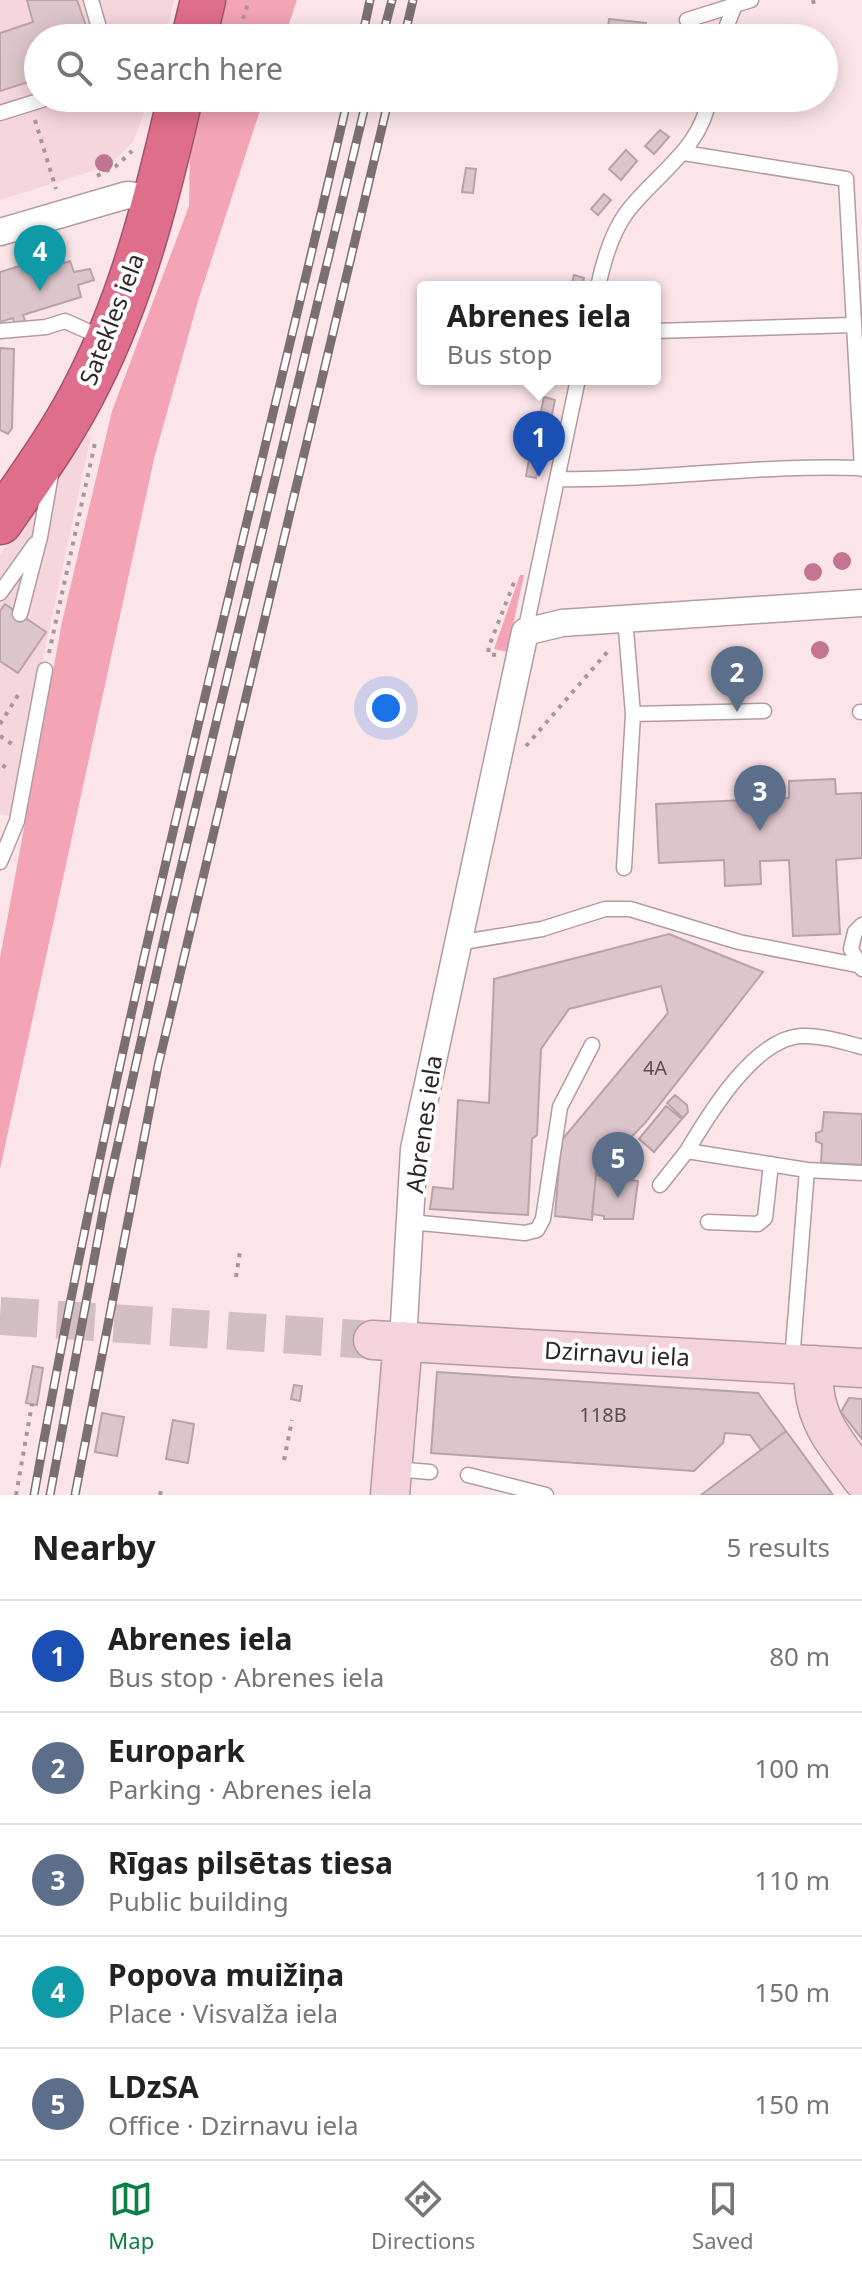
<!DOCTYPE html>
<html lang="en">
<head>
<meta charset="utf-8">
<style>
	body { margin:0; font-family:"Noto Sans",sans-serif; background:#f6f6f6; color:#222 }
	.you { position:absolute; left:386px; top:708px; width:28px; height:28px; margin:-20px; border:6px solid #fff; border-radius:50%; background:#1a73e8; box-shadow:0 0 0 12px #1a73e833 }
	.badge { display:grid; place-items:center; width:52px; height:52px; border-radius:50%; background:#0b8043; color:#fff; font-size:26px; font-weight:700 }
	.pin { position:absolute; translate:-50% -66px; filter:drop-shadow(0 2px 4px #0008) }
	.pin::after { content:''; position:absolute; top:42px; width:28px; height:24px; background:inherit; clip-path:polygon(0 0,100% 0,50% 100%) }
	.popup { position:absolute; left:417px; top:281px; width:244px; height:104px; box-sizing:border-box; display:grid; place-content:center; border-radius:8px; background:#fff; filter:drop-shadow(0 2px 6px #0005); font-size:26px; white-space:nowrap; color:#767676 }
	.popup b { font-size:30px; color:#222 }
	.popup::after { content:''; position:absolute; left:50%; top:100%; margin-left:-16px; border:16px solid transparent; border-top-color:#fff }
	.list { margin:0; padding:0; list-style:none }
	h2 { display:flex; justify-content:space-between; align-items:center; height:104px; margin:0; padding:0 32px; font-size:34px }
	h2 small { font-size:26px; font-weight:400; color:#767676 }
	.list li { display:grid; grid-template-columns:52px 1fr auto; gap:24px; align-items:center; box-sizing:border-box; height:112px; padding:0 32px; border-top:2px solid #e0e0e0 }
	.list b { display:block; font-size:30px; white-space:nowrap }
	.list p { margin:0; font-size:26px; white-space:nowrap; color:#767676 }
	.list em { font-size:26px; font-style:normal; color:#767676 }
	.icon { flex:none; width:44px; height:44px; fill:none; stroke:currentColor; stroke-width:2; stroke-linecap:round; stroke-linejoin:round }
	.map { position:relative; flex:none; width:862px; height:1495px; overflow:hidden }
	.search { position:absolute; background:#fff; box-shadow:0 4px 20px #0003; left:24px; right:24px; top:24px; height:88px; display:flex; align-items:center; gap:20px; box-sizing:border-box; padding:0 28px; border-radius:44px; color:#767676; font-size:30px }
	.sheet { height:664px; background:#fff }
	nav { display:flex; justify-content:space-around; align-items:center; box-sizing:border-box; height:112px; border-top:2px solid #e0e0e0; background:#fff; font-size:22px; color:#767676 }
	nav a { display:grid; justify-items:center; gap:4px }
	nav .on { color:#0b8043 }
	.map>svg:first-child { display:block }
	.built { fill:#f5d6dc }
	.green { fill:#f3a4b6 }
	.building { fill:#ddc6cb; stroke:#b8a3a7; stroke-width:2 }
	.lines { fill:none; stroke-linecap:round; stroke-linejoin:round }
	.secondary-tunnel { stroke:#d3bfc2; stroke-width:38; stroke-dasharray:38 19; stroke-linecap:butt }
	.lane-casing { stroke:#b19ca0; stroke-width:17 }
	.street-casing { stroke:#b19ca0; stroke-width:29 }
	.secondary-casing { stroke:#b19ca0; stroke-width:41 }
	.highway-casing { stroke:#a15469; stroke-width:47 }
	.path { stroke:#a8979a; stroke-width:4; stroke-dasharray:4 6; stroke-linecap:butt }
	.lane { stroke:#fff; stroke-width:14 }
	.street { stroke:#fff; stroke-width:26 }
	.secondary { stroke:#f5d3dc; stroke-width:38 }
	.highway { stroke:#df6d8c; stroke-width:44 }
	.rail-casing { stroke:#7c6f71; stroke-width:9 }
	.rail { stroke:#fff; stroke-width:6; stroke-dasharray:18; stroke-linecap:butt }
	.tree { fill:#c27590 }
	.labels { text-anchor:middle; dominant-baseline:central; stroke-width:8; stroke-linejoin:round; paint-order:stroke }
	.number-label { font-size:20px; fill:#5a4e51 }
	.street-label { font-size:24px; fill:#2e2628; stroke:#fff }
</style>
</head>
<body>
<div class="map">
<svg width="862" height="1495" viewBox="0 0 862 1495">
	<rect width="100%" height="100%" fill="#fce5e9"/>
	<path class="built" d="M0 0H174L165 38H38V98H150L133 142 108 166 0 200Z
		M82 432 91 436 9 816 0 814V555Z"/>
	<path class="green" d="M224 0H297L284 38H215Z
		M201 98H264L198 301 154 459 0 1169V958L62 622 112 411 189 206 190 144Z
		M520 575H524L507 652 494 649Z"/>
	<path class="building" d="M27 0H77L90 38H38V79L0 91V33L33 22Z
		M609 19 646 23 645 38H607Z
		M660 130 669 137 654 154 645 146Z
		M626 150 637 161 621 180 609 169Z
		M466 168 476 169 473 193 462 192Z
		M604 194 611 200 598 215 591 209Z
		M61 253 64 263 70 261 74 272 90 269 94 280 78 285 81 297 23 315 26 323 15 326 13 318 0 322V272Z
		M574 275 584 278 582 287H571Z
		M0 348 14 349 12 428 8 434 0 430Z
		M544 397 555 400 551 419 540 416Z
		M530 455 541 457 536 478 526 476Z
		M5 604 46 632 18 673 0 661V611Z
		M835 779 836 794 862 793V858L836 860 840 934 793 936 789 860 760 861 761 884 725 886 724 860 659 863 656 804 789 798V781Z
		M669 934 763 972 645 1123 596 1173 592 1220 555 1216 561 1141 668 1013 661 986 569 1009 541 1049 537 1135 532 1139 528 1215 430 1209 433 1187 453 1189 458 1100 489 1103 494 979Z
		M675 1095 687 1105 688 1112 683 1118 667 1103Z
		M666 1106 682 1119 654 1152 639 1139Z
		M824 1112 862 1114V1165L821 1163 822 1144 816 1141V1133L822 1131Z
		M596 1175 638 1181 633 1219H604V1216L592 1214Z
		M33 1366 43 1368 37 1405 26 1403Z
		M437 1372 758 1393 786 1431 761 1450 750 1435 725 1433 723 1443 694 1471 431 1453Z
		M294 1385 302 1386 300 1401 291 1399Z
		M849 1398 862 1399V1439L841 1412Z
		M102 1413 124 1417 117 1456 95 1452Z
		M173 1420 194 1424 188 1463 166 1459Z
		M786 1431 833 1495H701L761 1450Z"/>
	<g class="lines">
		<path class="secondary-tunnel" d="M0 1316 373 1340"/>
		<g class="lane-casing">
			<path id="lane" d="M91 0 102 38
				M687 20 751 0
				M722 38 735 5
				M0 113 48 98
				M684 153 846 179 862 469
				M598 287C603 263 612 232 627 212 656 174 702 148 709 98
				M0 331 46 327 65 321 103 338
				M655 331 852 325
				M557 479C659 481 760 464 862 468
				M0 593 35 544
				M20 614 40 537 52 469
				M625 618 633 714 764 711
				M525 632 578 379
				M860 712H862
				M0 862 17 821 45 670
				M624 868 633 714
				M457 943 542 929 605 909H630L739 942 857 965
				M862 969 851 949 855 932 862 925
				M862 1047C844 1042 821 1035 801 1036 754 1039 709 1114 687 1151L807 1170 862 1173
				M660 1185 687 1151
				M410 1222 525 1233 537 1230 543 1219 560 1107 592 1045
				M708 1222 758 1224 765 1218 771 1164
				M792 1361 807 1170
				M394 1469 430 1472
				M468 1475 546 1495"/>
		</g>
		<g class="street-casing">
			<path id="street" d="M0 232 127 195 153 198
				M403 1341 414 1149 525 632 562 623 862 603"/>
		</g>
		<g class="secondary-casing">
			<path id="secondary" d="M373 1340 862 1368
				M814 1365C810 1417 833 1439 862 1479
				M390 1495 403 1341"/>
		</g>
		<g class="highway-casing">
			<path id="highway" d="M194 38 203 0
				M0 522C31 477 64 432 88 383 133 295 158 194 180 98"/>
		</g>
		<path class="path" d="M813 0 815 9
			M237 38 249 0
			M35 120 56 189
			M97 176 116 166 132 151
			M49 653 95 443
			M496 655 488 654 489 646 515 580
			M0 724 20 692
			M0 736 15 746
			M526 746 609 650
			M3 768 8 760
			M236 1277 240 1251
			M284 1460 292 1420
			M16 1495 32 1404
			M160 1495 162 1486"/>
		<use href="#lane" class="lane"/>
		<use href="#street" class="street"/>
		<use href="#secondary" class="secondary"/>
		<use href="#highway" class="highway"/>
		<g class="rail-casing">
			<path id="rail" d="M362 38 370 0
				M382 38 392 0
				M404 38 413 0
				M34 1495C117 1025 240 563 348 98
				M50 1495 105 1201 167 926 367 98
				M75 1495 158 1066 389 98"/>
		</g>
		<use href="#rail" class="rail"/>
	</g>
	<g class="tree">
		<circle cx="104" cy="163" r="9"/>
		<circle cx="842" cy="561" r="9"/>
		<circle cx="813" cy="572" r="9"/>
		<circle cx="820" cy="650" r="9"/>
	</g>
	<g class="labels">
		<g class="number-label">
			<text x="655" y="1067">4A</text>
			<text x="603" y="1414">118B</text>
		</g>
		<g class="street-label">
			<text transform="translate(111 319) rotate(-69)">Satekles iela</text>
			<text transform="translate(423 1124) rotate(-82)">Abrenes iela</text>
			<text transform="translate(617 1353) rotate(3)">Dzirnavu iela</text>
		</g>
	</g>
</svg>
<div class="you"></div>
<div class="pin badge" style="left:539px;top:477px;background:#1a4fb4">1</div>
<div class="popup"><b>Abrenes iela</b>Bus stop</div>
<div class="pin badge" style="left:737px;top:712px;background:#5c6f8a">2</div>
<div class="pin badge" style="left:760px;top:831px;background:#5c6f8a">3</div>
<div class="pin badge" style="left:40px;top:291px;background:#0f9aa8">4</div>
<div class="pin badge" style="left:618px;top:1198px;background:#5c6f8a">5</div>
<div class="search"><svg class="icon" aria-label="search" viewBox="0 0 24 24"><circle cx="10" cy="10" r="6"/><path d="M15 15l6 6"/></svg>Search here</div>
</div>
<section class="sheet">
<h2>Nearby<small>5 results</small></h2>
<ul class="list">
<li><span class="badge" style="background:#1a4fb4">1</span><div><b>Abrenes iela</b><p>Bus stop · Abrenes iela</p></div><em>80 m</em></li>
<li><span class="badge" style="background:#5c6f8a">2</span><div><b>Europark</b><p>Parking · Abrenes iela</p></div><em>100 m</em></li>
<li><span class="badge" style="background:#5c6f8a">3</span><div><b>Rīgas pilsētas tiesa</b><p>Public building</p></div><em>110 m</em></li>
<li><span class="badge" style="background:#0f9aa8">4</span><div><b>Popova muižiņa</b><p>Place · Visvalža iela</p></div><em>150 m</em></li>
<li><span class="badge" style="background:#5c6f8a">5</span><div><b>LDzSA</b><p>Office · Dzirnavu iela</p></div><em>150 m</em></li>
</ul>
</section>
<nav>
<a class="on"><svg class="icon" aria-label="map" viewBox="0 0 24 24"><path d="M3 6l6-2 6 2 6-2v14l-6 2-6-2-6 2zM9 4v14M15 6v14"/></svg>Map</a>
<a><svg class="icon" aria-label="directions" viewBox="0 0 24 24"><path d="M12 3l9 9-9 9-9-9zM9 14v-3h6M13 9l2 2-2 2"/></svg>Directions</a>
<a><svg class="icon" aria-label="saved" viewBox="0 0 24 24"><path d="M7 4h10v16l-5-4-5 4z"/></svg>Saved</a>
</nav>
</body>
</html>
